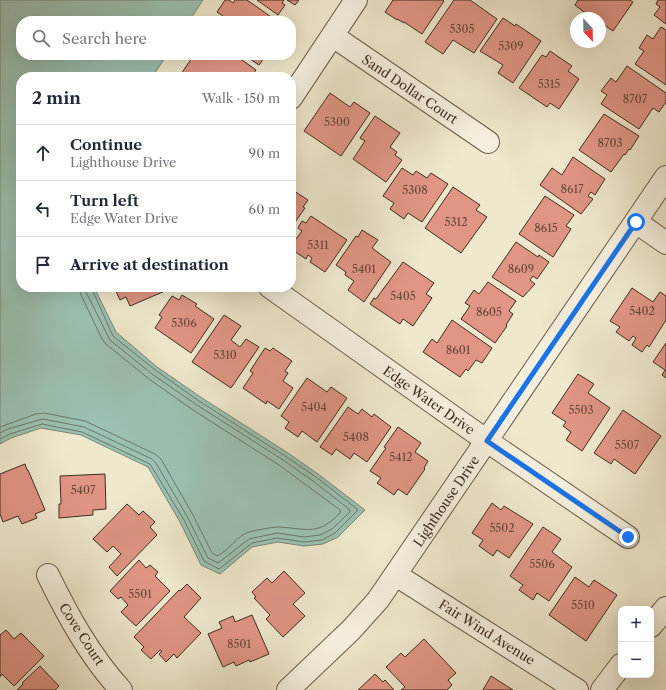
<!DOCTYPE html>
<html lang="en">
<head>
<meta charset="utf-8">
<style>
	body { margin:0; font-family:"Libre Caslon Text",serif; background:#f2f2f3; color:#1f2937 }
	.controls { position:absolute; right:12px; bottom:12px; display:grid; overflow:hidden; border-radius:8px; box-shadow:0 4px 16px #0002 }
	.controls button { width:36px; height:36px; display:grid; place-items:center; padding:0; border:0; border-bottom:1px solid #e0e1e3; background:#fff; color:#1f2937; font:20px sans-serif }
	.compass { position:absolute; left:570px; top:12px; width:36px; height:36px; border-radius:50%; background:#fff; box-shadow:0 4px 16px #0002; rotate:158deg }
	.stop { position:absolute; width:12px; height:12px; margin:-9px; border:3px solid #1a73e8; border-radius:50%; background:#fff }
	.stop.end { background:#1a73e8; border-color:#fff; box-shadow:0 1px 4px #0008 }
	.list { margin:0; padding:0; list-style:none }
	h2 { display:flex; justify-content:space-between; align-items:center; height:52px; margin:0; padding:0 16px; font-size:17px }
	h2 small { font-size:13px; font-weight:400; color:#747a83 }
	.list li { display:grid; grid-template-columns:26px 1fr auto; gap:12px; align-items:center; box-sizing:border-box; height:56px; padding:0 16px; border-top:1px solid #e0e1e3 }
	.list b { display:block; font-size:15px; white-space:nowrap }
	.list p { margin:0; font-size:13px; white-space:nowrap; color:#747a83 }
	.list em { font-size:13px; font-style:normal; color:#747a83 }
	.icon { flex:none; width:22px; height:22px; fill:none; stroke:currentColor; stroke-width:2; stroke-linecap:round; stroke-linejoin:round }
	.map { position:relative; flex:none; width:666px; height:690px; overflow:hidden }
	.search { position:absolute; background:#fff; box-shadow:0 4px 16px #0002; left:16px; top:16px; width:280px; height:44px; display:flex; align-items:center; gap:10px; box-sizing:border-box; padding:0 14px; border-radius:16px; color:#747a83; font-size:15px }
	.panel { position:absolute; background:#fff; box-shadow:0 4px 16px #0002; left:16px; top:72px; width:280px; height:220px; border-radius:16px }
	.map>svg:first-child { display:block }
	.water { fill:#9bc1b1; stroke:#768677 }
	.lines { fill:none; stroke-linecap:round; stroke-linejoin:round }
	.shore { stroke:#6c7768; stroke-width:1 }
	.building { fill:#e09585; stroke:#3e2d1f }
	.minor-casing { stroke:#6a5c4a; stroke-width:24 }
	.minor { stroke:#f5f0de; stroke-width:22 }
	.route { stroke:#1a73e8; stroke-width:5 }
	.labels { text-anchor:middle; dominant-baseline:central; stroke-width:3.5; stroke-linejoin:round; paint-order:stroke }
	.number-label { font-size:11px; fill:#664738 }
	.street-label { font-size:13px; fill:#3e2d1f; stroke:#f5f0de }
</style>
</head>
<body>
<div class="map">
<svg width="666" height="690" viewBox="0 0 666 690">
	<rect width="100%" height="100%" fill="#efe8cd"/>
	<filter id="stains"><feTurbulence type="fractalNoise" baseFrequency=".005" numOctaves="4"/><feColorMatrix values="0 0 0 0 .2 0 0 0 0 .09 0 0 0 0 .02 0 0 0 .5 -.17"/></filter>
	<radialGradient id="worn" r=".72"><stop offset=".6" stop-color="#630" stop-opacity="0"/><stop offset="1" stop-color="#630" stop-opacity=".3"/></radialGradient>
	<path class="water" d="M0 0H203L189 21H21V55H167L152 77H21V287H94L116 332 157 367 202 398 288 453 318 474 365 510 338 537 323 544 304 546 278 542 252 547 220 574 201 565 180 522 148 467 81 435 41 428 11 438 0 444Z"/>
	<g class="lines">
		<path class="shore" d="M0 427 36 414 44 413 85 421 155 454 161 459 193 515 212 553 217 556C229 551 236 536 249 532 258 530 270 527 279 527 309 529 318 536 341 512L340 510 279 465 193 410 149 379 106 344 102 339 81 295 80 287
			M0 433 8 429 39 420 43 419 84 427 152 459 156 463 188 518 208 558 218 563 249 539 277 533 304 537 320 535 332 529 350 512 349 509 313 481 283 460 197 405 152 374 110 340 86 292V287
			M0 439 10 434 42 424 82 432 150 464 184 520 204 561 219 569 252 543 277 538 304 542 322 540 335 533 357 511V509L316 477 285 456 199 401 155 370 113 336 91 287"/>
	</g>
	<path class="building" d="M225 0H229L233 3 235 0H247L277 21H220L223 16 217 12Z
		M257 0H284L282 3 285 5 278 15Z
		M287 0H299L295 5Z
		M393 0H443L444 1 422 34 404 22V23L397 19V20L385 12Z
		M454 0H470L497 19 474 53 453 40 443 54 425 42Z
		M578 0H630L633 2 613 31 600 22V18H592L575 5Z
		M658 0H666V24L654 15 660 7 656 4Z
		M503 18 515 26 516 24 541 41 513 83 498 73 503 65 480 51Z
		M661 27 666 30V85L635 64 644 51 639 48 647 35 653 39Z
		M550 51 572 66 568 71 579 79 559 109 550 103 547 107 519 88 542 55 546 57Z
		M194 55H235L256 70 251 77H184L181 74Z
		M244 55H266L259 65Z
		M627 66 666 93V102L659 112 653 108 639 129 601 104 607 95 601 91 611 78 616 82Z
		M330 93 350 107 354 102 370 113 341 156 304 131Z
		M604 114 639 136 630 150 629 149 625 155 624 154 611 172 579 150Z
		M375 116 400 133 390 147 397 152 395 155 402 160 386 182 353 159 365 141 360 138Z
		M573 157 605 179 595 195 591 192 588 196 593 199 581 214 540 185 552 168 562 175Z
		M402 168 413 175 416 171 427 178 431 173 448 184 422 222 408 213 404 219 390 209 394 203 383 196Z
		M453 187 480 205 476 210 487 217 461 253 425 228Z
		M291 189 308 200 303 207 305 208 291 228Z
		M545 196 574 215 566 226 571 229 553 257 519 234Z
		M311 216 347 240 325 272 310 262 312 258 308 255 306 259 291 249V235L296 239 302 231 298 228 302 221 306 223Z
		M362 230 378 240 372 248 391 262 364 302 348 290 354 281 345 275 346 272 336 265 356 236 358 237Z
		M516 242 538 257 539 255 549 262 537 279 533 276 530 280 535 284 523 297 492 277Z
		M403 262 434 283 426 294 432 298 413 326 403 319 400 324 370 304 374 298 376 299Z
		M488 282 516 301 509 311 513 314 506 325 507 326 495 343 461 319 470 306 465 303 474 290 479 294Z
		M114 287H171L172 288 130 306 126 297 120 300Z
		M632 288 653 302 660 292 666 296V320L649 347 647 345 642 352 632 345 636 338 633 336 629 341 616 332 620 327 610 321Z
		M182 295 197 304 195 306 214 319 191 353 155 328 162 317 159 315 172 296 179 300Z
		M224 315 241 326 231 340 240 347 246 339 259 347 231 388 192 362Z
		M452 320 492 348 482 363 476 360 468 371 466 369 460 377 423 352 432 339 437 343Z
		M666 343V378L662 375 665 370 653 362Z
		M265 348 270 351 273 348 292 361 285 371 288 373 283 381 293 388 279 409 267 401 266 404 243 388 253 373 250 371Z
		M578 374 594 384 588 393 610 408 582 451 566 440 571 432 563 426 566 422 552 413Z
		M307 378 327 392 331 387 347 398 317 442 302 431 298 437 285 428 289 422 281 416Z
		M348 407 358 414 362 409 372 417 374 414 391 427 367 462 354 453 350 459 336 449 332 455 320 447Z
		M623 410 661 436 635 474 614 459 611 464 594 453Z
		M398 427 421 443 415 452 428 461 424 468 425 469 407 495 398 489 394 495 377 483 381 478 370 471 386 448 384 447Z
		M25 464 27 470H28L45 510 35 514 37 518 22 524 18 516 3 522 0 514V474Z
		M105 474 106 509 93 510V515L59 518V504H61L60 476Z
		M492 503 501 510 504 506 533 524 509 558 497 550 493 556 479 546 483 540 472 533Z
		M127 504 139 515 143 511 155 522 150 527 157 535 117 576 109 567 121 554 113 546 107 552 93 539Z
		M543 527 561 539 552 552 572 567 549 601 537 593 533 600 519 590 523 585 510 576Z
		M139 560 146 568 150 565 158 572 155 576 170 591 136 626 121 612 128 605 121 597 118 599 110 591Z
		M284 571 305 593 293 604 305 616 283 637 266 619 270 615 254 598 256 597 252 592 267 578 272 583Z
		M575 577 589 587 594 580 617 595 586 641 549 615Z
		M187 584 201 598 184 617 201 633 177 658 174 654 166 662 159 654 162 651 160 650 151 659 141 650 144 647 134 637 179 590 180 591Z
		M252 615 269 654 250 662 249 660 236 666 234 662 223 667 208 634 222 628 219 622 233 616 235 622Z
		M6 630 14 639 21 633 44 656 14 686 2 674 0 677V635Z
		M424 639 456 673 448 680 452 685 447 690H401L405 687 386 667 401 653 405 657Z
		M40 666 59 686 55 690H17L23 684 22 683Z
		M375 674 383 682 385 680 394 690H358Z
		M491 676 513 690H483Z"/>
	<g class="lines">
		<g class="minor-casing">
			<path id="minor" d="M333 36 488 142
				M291 98 356 0
				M636 222 666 243
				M270 287 487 441 628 537
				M48 575C68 616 90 656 121 690
				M396 575 577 690
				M651 626 666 608
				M288 690 351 630 378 600 666 177
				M602 690 621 665"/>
		</g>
		<use href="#minor" class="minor"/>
	</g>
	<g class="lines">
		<path class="route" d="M628 537 487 441 636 222"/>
	</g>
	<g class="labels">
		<g class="number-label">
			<text x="462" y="29">5305</text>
			<text x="511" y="46">5309</text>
			<text x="549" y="84">5315</text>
			<text x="635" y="99">8707</text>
			<text x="337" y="122">5300</text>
			<text x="610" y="143">8703</text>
			<text x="572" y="189">8617</text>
			<text x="415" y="190">5308</text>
			<text x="456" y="222">5312</text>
			<text x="546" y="228">8615</text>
			<text x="318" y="245">5311</text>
			<text x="364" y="269">5401</text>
			<text x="521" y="269">8609</text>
			<text x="403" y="296">5405</text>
			<text x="642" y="311">5402</text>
			<text x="489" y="312">8605</text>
			<text x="184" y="323">5306</text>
			<text x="458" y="350">8601</text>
			<text x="225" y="355">5310</text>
			<text x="314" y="407">5404</text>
			<text x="581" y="410">5503</text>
			<text x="356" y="437">5408</text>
			<text x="627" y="445">5507</text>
			<text x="401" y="457">5412</text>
			<text x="83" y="490">5407</text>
			<text x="502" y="528">5502</text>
			<text x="542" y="564">5506</text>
			<text x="140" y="594">5501</text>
			<text x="583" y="605">5510</text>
			<text x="239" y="644">8501</text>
		</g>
		<g class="street-label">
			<text transform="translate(410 89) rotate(34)">Sand Dollar Court</text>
			<text transform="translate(429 400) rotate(35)">Edge Water Drive</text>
			<text transform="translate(446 501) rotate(-56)">Lighthouse Drive</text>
			<text transform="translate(487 632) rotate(32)">Fair Wind Avenue</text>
			<text transform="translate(82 634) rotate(57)">Cove Court</text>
		</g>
	</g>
	<rect width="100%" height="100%" filter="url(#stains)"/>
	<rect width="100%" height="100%" fill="url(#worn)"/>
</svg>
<div class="controls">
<button>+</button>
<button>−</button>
</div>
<svg class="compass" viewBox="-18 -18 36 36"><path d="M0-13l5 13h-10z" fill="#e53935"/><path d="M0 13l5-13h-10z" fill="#747a83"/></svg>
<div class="stop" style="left:636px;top:222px"></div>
<div class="stop end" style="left:628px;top:537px"></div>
<div class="search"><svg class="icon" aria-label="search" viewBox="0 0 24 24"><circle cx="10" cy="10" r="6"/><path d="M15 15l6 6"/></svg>Search here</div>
<section class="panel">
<h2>2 min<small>Walk · 150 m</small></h2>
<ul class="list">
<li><svg class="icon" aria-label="ahead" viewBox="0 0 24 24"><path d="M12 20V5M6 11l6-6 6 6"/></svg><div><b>Continue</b><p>Lighthouse Drive</p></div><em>90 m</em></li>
<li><svg class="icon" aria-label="left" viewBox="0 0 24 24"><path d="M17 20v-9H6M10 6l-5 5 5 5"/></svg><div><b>Turn left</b><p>Edge Water Drive</p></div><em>60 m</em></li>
<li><svg class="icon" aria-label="arrive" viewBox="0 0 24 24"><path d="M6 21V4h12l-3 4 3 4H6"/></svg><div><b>Arrive at destination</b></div></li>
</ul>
</section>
</div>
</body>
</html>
